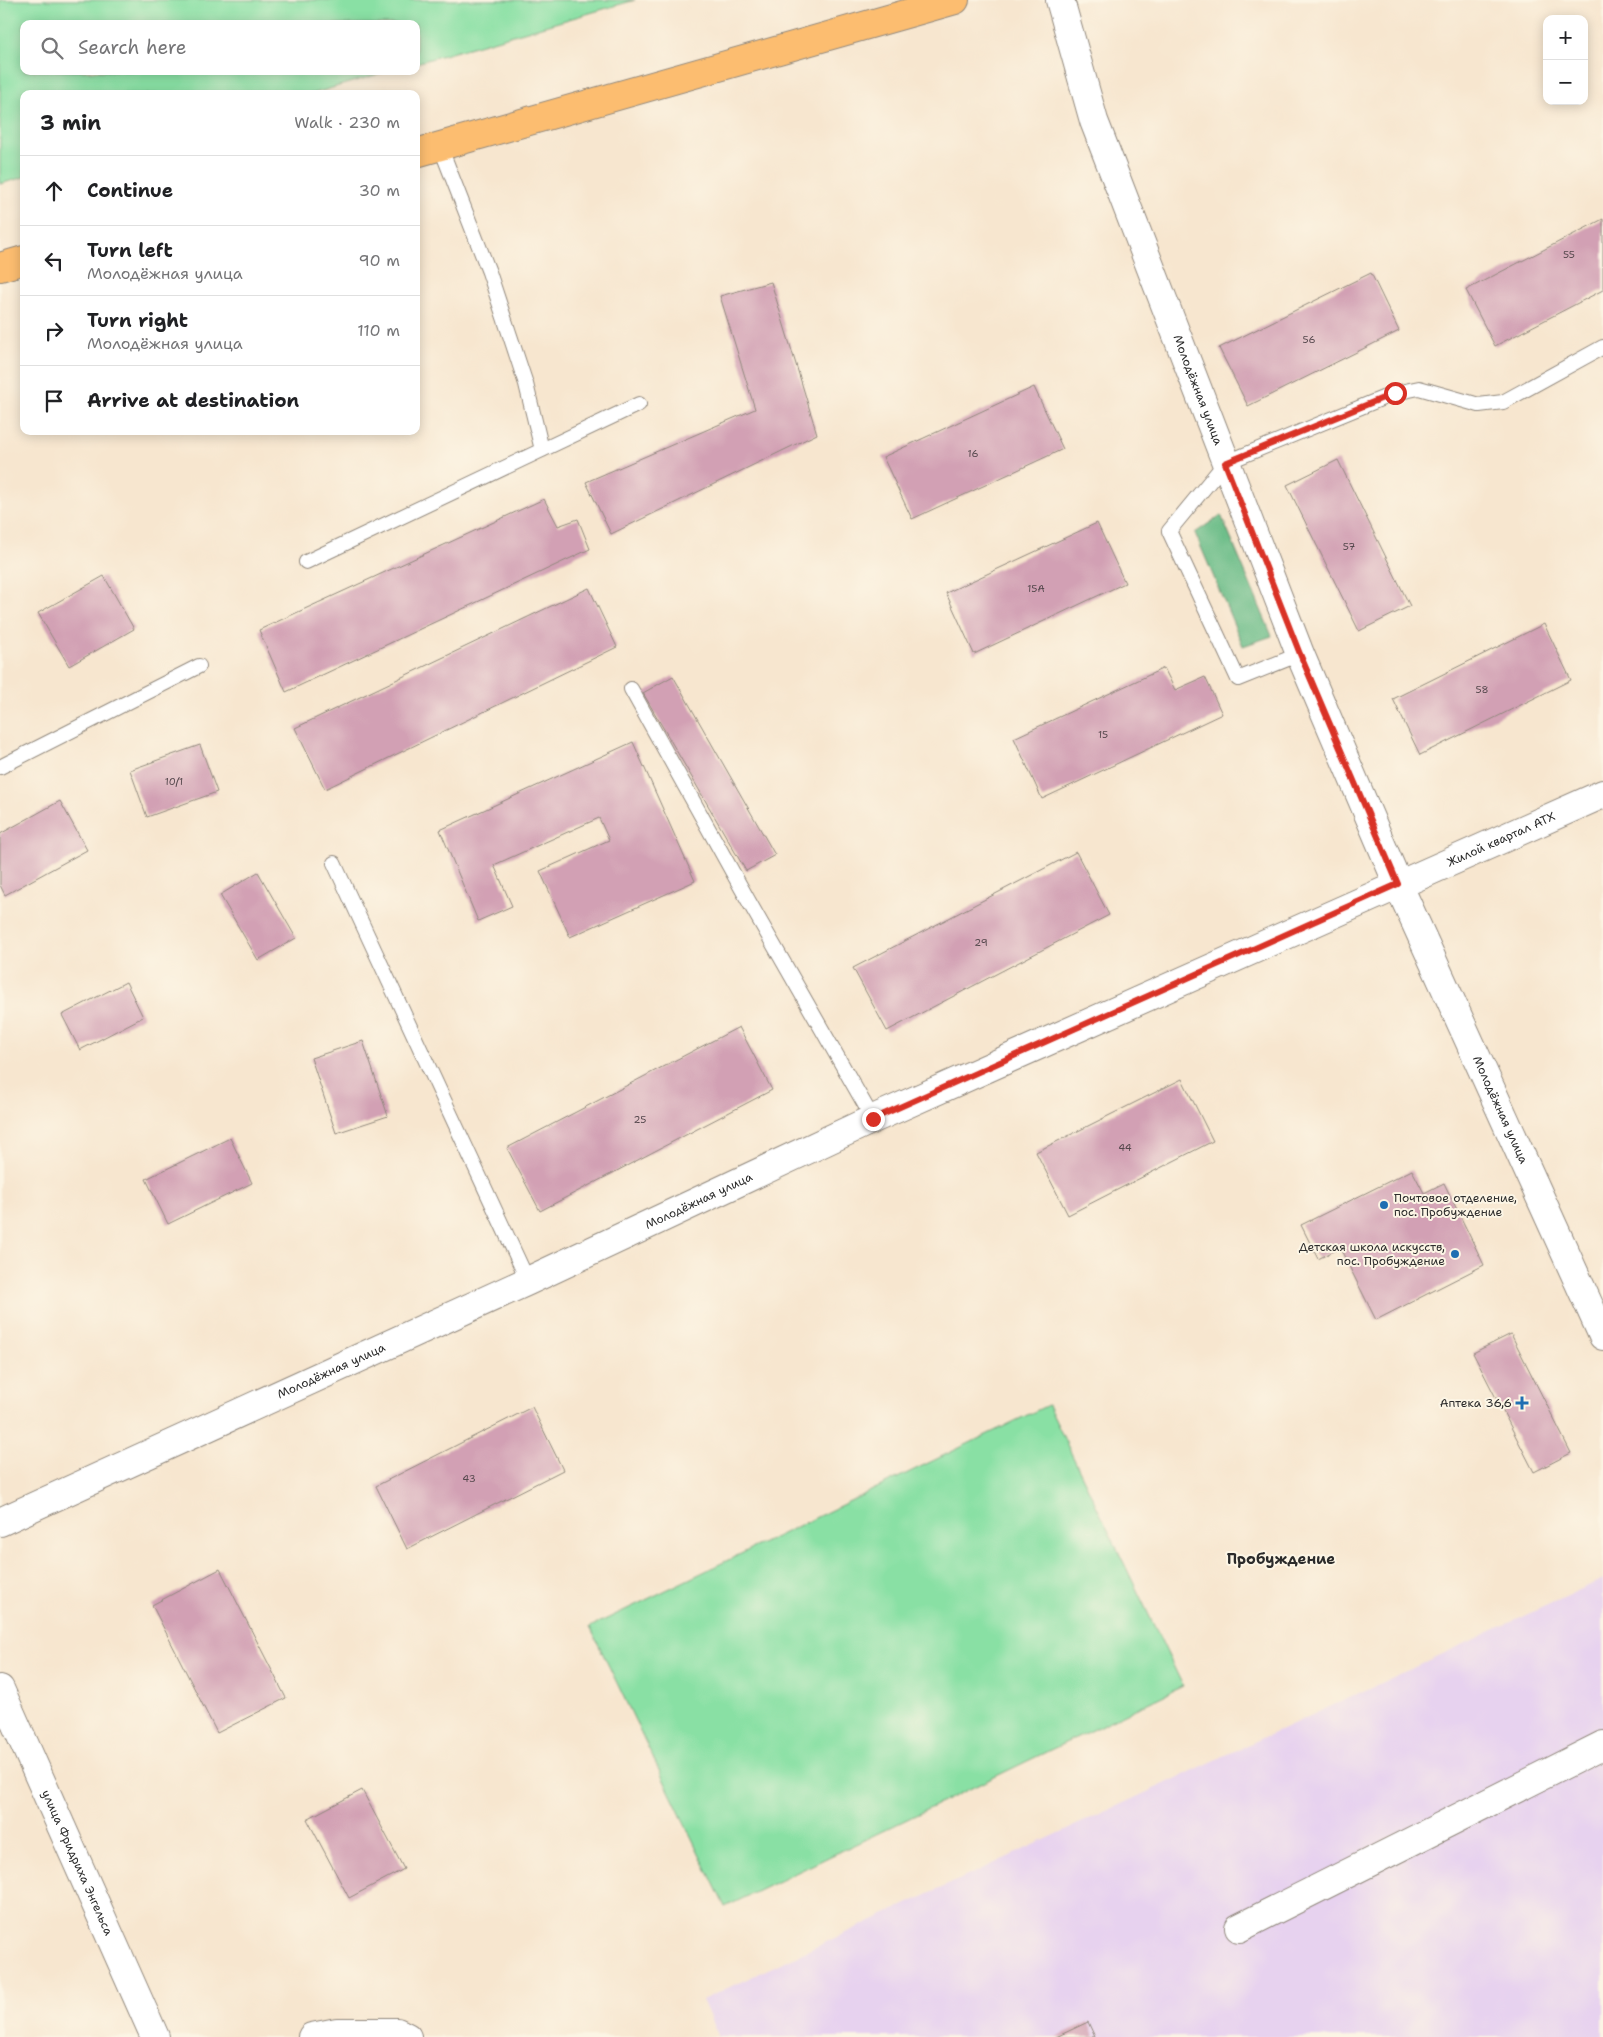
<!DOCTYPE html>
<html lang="en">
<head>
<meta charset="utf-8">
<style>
	body { margin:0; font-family:"Shantell Sans",sans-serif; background:#f6f6f6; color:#202124 }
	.controls { position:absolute; right:15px; top:15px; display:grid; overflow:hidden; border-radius:10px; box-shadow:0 2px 12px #0003 }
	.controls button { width:45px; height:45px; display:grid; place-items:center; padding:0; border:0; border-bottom:1px solid #e0e0e0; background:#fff; color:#202124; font:25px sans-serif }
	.stop { position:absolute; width:15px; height:15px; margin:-11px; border:4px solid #d93025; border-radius:50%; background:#fff }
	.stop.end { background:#d93025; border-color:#fff; box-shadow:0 1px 5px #0008 }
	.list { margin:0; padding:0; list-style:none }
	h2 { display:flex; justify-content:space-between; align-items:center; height:65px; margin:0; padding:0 20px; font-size:21px }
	h2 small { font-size:16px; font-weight:400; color:#757577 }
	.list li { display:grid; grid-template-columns:32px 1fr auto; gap:15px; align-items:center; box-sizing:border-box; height:70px; padding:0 20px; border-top:1px solid #e0e0e0 }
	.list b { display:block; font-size:19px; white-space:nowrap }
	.list p { margin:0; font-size:16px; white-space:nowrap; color:#757577 }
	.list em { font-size:16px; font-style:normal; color:#757577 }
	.icon { flex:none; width:28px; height:28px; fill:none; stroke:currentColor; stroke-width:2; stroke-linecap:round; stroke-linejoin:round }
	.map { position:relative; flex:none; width:1603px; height:2037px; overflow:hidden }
	.search { position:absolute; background:#fff; box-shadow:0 2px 12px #0003; left:20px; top:20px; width:400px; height:55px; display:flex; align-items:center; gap:12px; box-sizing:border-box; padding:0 18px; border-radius:10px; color:#757577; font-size:19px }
	.panel { position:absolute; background:#fff; box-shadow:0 2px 12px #0003; left:20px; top:90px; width:400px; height:345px; border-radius:10px }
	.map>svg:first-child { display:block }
	.built { fill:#e7d2ef }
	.green { fill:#89e0a4; stroke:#5a8668 }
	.forest { fill:#6ebe8a; stroke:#4c745a }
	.building { fill:#d2a0b4 }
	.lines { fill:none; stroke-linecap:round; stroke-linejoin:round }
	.service-casing { stroke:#91887d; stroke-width:16 }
	.minor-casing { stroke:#91887d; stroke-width:30 }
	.primary-casing { stroke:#91887d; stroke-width:30 }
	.service { stroke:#fff; stroke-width:14 }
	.minor { stroke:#fff; stroke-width:28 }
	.primary { stroke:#fcbd6f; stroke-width:28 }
	.route { stroke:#d93025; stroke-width:6 }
	.poi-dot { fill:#1f6fb2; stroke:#fcf5e5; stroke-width:2 }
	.labels { text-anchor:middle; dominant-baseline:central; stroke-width:4; stroke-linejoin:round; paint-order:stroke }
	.number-label { font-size:10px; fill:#55484d }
	.street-label { font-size:12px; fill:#2b2b2b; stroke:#fcf5e5 }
	.poi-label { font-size:12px; fill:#2b2b2b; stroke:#fcf5e5; text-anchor:end }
	.quarter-label { font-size:15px; font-weight:bold; fill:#2b2b2b; stroke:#fcf5e5 }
</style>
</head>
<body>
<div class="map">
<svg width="1603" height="2037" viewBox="0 0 1603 2037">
	<rect width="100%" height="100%" fill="#fcf5e5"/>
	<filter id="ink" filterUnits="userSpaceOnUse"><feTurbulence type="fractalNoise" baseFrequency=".02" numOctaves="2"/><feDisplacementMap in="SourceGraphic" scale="10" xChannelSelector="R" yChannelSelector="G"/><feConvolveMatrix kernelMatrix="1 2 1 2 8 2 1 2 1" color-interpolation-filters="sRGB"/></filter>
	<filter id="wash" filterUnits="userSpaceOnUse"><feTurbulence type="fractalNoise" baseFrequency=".0096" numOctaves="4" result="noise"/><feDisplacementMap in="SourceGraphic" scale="20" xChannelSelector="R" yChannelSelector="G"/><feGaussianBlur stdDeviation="1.12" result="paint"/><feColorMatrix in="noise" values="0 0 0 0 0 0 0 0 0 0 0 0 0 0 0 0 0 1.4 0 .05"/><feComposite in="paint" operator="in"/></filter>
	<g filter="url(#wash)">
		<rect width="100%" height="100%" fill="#f7e6cf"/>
		<path class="built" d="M1603 1579V2037H719L702 2000Z"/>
		<path class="green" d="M0 0H635L416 63V24H24V71H389L312 94H24V177L0 184Z
			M1048 1405 1183 1686 725 1907 590 1627Z"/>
		<path class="forest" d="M1221 515 1272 636 1243 646 1195 533Z"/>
		<g id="blocks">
			<path class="building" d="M1603 219V290L1495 346 1466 290Z
				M1371 273 1399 331 1248 406 1219 348Z
				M771 282 817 434 611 534 586 482 755 409 720 296Z
				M1034 387 1063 449 912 519 883 457Z
				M1338 460 1410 606 1359 631 1287 485Z
				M544 499 558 526 578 519 590 549 286 692 259 630Z
				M1097 523 1125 583 974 654 946 593Z
				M104 576 134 629 69 666 38 613Z
				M589 588 617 647 325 789 295 728Z
				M1544 624 1571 680 1420 755 1393 699Z
				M1164 668 1175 690 1205 677 1222 714 1042 799 1014 738Z
				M673 676 775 855 746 871 643 693Z
				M633 742 695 881 570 937 540 871 609 840 599 818 494 865 512 906 478 921 440 830Z
				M200 745 217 792 147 817 130 770Z
				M60 801 87 850 5 895 0 885V834Z
				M1076 852 1109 915 887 1031 853 968Z
				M258 872 296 938 258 960 220 895Z
				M126 982 143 1017 80 1050 62 1015Z
				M739 1027 772 1090 540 1211 507 1148Z
				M363 1041 388 1116 336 1133 311 1058Z
				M1182 1079 1213 1141 1068 1215 1036 1152Z
				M230 1138 252 1183 168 1224 146 1179Z
				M1412 1170 1424 1193 1444 1183 1484 1265 1376 1320 1340 1248 1318 1259 1301 1225Z
				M1511 1334 1571 1453 1534 1472 1473 1353Z
				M532 1407 563 1470 407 1549 376 1486Z
				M220 1569 286 1698 217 1733 152 1605Z
				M362 1790 404 1869 349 1898 307 1819Z
				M1088 2022 1095 2037H1056Z"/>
		</g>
	</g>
	<g filter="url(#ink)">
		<use href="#blocks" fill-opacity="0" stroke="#91887d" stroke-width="1"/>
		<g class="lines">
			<g class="service-casing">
				<path id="service" d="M440 146 489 272 526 384 542 450
					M306 562 639 404
					M1300 654 1238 679 1169 531 1225 463 1395 393 1419 388 1479 405 1503 402 1603 347
					M631 689 748 900 873 1119
					M0 767 199 666
					M334 863 528 1281"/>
			</g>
			<g class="minor-casing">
				<g id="minor">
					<path id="s1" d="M1060 0 1094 121 1300 654 1398 884 1603 1336"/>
					<path id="s2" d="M0 1522 528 1281 873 1119 1603 794"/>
					<path id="s3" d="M0 1689 155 2037"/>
					<path d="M1239 1928 1603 1745"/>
					<path d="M312 2037 337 2032H397L407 2037"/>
				</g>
			</g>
			<g class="primary-casing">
				<path id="primary" d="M416 153 955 0
					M0 267 24 260"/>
			</g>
			<use href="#service" class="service"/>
			<use href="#minor" class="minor"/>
			<use href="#primary" class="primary"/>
		</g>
	</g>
	<g class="lines" filter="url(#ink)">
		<path class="route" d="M873 1119 1398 884 1300 654 1225 463 1395 393"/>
	</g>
	<g class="poi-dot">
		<circle cx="1384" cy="1205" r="5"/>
		<circle cx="1455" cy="1254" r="5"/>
		<path d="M1519.5 1395.5h5v5h5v5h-5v5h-5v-5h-5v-5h5z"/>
	</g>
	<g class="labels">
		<g class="number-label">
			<text x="1569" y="254">55</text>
			<text x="1309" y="339">56</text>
			<text x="973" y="453">16</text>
			<text x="1349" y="546">57</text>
			<text x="1036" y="588">15А</text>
			<text x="1482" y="689">58</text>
			<text x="1103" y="734">15</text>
			<text x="174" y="781">10/1</text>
			<text x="981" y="942">29</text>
			<text x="640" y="1119">25</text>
			<text x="1125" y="1147">44</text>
			<text x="469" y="1478">43</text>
		</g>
		<g class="street-label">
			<text stroke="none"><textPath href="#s1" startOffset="414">Молодёжная улица</textPath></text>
			<text stroke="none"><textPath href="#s2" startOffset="1649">Жилой квартал АТХ</textPath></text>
			<text stroke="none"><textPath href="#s1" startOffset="1195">Молодёжная улица</textPath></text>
			<text stroke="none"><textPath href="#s2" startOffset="769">Молодёжная улица</textPath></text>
			<text stroke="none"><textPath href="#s2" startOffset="364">Молодёжная улица</textPath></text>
			<text stroke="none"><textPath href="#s3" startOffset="190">улица Фридриха Энгельса</textPath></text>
		</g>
		<g class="poi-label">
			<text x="1394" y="1198" text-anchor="start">Почтовое отделение,<tspan x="1394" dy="14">пос. Пробуждение</tspan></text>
			<text x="1445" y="1247">Детская школа искусств,<tspan x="1445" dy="14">пос. Пробуждение</tspan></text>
			<text x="1512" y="1403">Аптека 36,6</text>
		</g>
		<g class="quarter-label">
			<text x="1281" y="1559">Пробуждение</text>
		</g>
	</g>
</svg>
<div class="controls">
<button>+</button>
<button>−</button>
</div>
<div class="stop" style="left:1395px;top:393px"></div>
<div class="stop end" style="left:873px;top:1119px"></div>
<div class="search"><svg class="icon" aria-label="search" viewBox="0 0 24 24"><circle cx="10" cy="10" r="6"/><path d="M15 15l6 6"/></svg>Search here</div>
<section class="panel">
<h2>3 min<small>Walk · 230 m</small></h2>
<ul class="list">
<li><svg class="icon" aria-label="ahead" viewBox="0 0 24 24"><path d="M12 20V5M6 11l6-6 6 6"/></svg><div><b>Continue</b></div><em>30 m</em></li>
<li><svg class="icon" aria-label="left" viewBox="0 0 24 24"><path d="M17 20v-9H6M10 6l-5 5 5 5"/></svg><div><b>Turn left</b><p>Молодёжная улица</p></div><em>90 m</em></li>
<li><svg class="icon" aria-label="right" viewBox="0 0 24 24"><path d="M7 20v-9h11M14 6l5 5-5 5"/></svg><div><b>Turn right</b><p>Молодёжная улица</p></div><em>110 m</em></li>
<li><svg class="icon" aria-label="arrive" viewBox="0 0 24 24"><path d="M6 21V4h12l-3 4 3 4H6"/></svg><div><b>Arrive at destination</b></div></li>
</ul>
</section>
</div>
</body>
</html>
